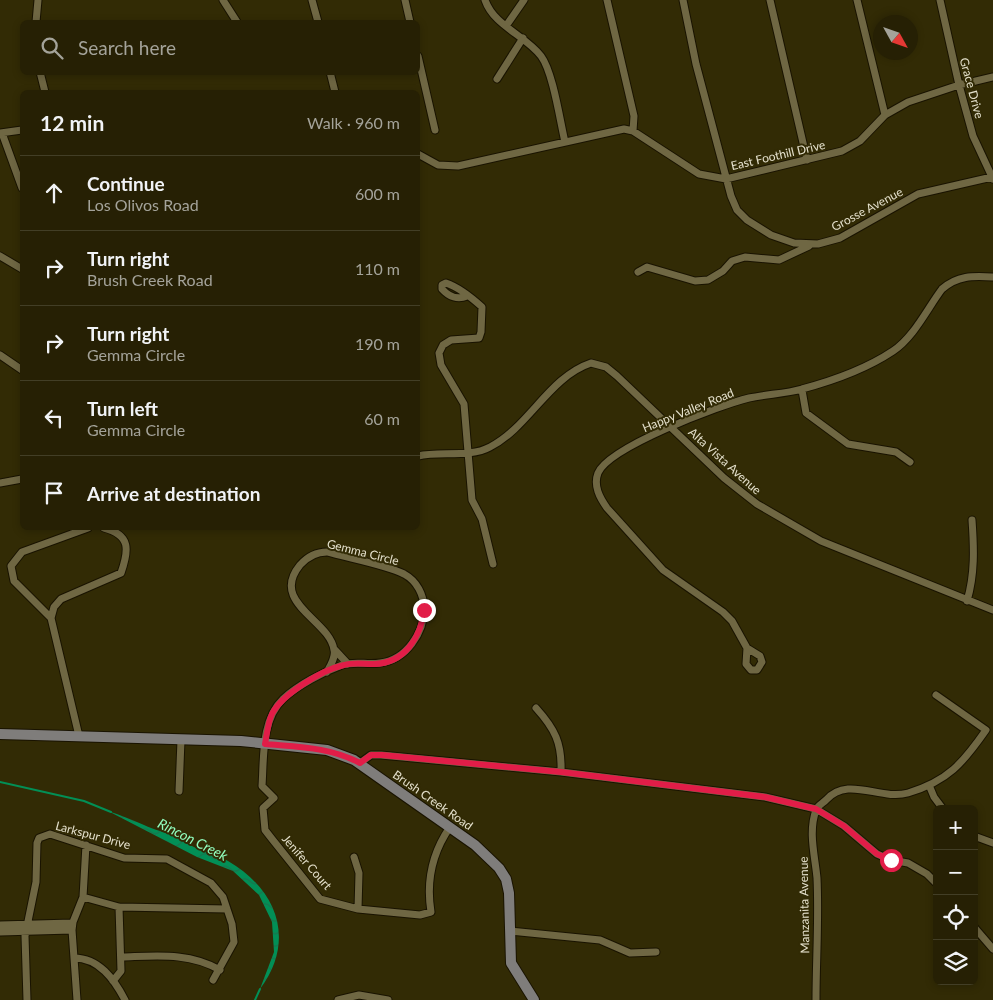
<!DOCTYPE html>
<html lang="en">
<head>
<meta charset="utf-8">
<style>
	body { margin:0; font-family:Lato,sans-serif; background:#2e280e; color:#f1f3f6 }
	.controls { position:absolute; right:15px; bottom:15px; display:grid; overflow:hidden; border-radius:8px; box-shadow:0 2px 8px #0003 }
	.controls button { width:45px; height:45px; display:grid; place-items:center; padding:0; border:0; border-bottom:1px solid #423e26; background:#262004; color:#f1f3f6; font:25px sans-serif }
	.compass { position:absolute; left:873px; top:15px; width:45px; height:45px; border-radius:50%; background:#262004; box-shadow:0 2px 8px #0003; rotate:130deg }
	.stop { position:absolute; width:15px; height:15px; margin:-11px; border:4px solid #e11d48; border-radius:50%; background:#fff }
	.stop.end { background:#e11d48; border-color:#fff; box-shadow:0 1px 5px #0008 }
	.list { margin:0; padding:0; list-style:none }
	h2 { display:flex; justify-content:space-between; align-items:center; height:65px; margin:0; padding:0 20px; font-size:21px }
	h2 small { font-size:16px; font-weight:400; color:#a4a39a }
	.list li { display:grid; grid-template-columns:32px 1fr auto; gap:15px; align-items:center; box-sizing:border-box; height:75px; padding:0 20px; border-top:1px solid #423e26 }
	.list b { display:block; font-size:19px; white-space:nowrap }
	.list p { margin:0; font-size:16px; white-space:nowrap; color:#a4a39a }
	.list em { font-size:16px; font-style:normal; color:#a4a39a }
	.icon { flex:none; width:28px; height:28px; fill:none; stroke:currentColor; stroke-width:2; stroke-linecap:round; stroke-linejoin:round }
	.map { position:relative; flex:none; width:993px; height:1000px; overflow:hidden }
	.search { position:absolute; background:#262004; box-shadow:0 2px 8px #0003; left:20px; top:20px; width:400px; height:55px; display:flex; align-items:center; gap:12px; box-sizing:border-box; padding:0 18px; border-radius:8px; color:#a4a39a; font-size:19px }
	.panel { position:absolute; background:#262004; box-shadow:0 2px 8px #0003; left:20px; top:90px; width:400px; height:440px; border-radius:8px }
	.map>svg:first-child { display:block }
	.water { fill:url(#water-waves) }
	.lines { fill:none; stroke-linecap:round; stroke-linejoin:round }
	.stream { stroke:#028f56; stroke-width:2 }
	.street-casing { stroke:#191300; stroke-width:9 }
	.secondary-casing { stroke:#191300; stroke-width:12 }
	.street { stroke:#6f6743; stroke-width:7 }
	.secondary { stroke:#7f7d7b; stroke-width:10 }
	.route { stroke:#e11d48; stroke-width:6 }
	.labels { text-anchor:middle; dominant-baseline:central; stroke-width:4; stroke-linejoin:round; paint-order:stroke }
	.street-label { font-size:12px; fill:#e5e1cd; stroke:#322b05 }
	.water-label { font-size:14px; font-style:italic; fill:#92febf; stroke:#322b05 }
</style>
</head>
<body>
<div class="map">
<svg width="993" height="1000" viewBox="0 0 993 1000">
	<defs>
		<pattern id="water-waves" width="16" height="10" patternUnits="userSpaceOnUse" patternTransform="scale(1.25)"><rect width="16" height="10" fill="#028f56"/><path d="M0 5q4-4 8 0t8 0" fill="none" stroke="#19754e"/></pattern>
	</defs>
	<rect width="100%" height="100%" fill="#322b05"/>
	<path class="water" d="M108 811C121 815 132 820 144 825 154 830 166 832 176 837 183 841 189 845 196 848 207 852 218 855 228 861 278 890 296 941 260 989L274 952 272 922 259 895 233 871 197 857Z"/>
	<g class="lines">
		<path class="stream" d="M0 782 84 801 111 812
			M255 1000 260 989"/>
		<g class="street-casing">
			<path id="street" d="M223 0 237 22
				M312 0 318 22
				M405 0 410 22
				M485 0C494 26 525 35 541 56 553 72 560 121 565 142
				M607 0 634 116 633 131
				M683 0 696 64 731 196 737 210 747 220 771 235 794 243 818 244 840 238 918 194 992 177
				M770 0 807 160
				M857 0 885 115
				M940 0 959 85 973 136 993 179
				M36 22 38 0
				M506 26 524 0
				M418 56 435 130
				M40 72 45 92
				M330 72 335 92
				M497 79 523 38
				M0 133 22 130
				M2 133 22 188
				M418 154 438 165 458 166 624 129 633 131 699 174 726 179 842 151 860 141 885 115 908 102 959 85 993 77
				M0 256 22 269
				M638 272 647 267 695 281 708 280 723 271 732 261 745 257 779 260 809 246
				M467 296C458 300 449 297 442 289V285L446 283C458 287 472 298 482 307L481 332 479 338 451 340 443 345 439 353 441 365 464 404 472 500 482 519 493 564
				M0 355 22 370
				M802 390 806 413 848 444 896 452 910 462
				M418 456C440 451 470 458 490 447 529 427 549 377 591 363L606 367 617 376 724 478 757 504 821 541 993 610
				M0 483 22 479
				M967 601C975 574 974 548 972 520
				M51 618 14 581 11 566 22 552 88 528
				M747 648 746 664 751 670H757L762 662 760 656 747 648 732 621 723 612 663 570 607 508C600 498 593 486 598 473 609 447 720 405 749 398 767 394 785 394 802 389 832 381 866 369 893 351 914 337 927 309 942 289 958 275 973 276 993 277
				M335 650 348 664
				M327 672C330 666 336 657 334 650 330 620 269 603 300 565 308 556 316 552 327 552 348 558 386 565 404 574 417 581 424 595 424 609 424 633 406 660 380 663 368 665 354 661 342 665 323 672 298 685 283 699 261 720 264 758 262 786L274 798 263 808 265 830 272 839 320 899 358 909 420 915 431 912C426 881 432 853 450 827
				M536 708C555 729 562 743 561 772
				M79 736 51 618 54 607 61 599 121 573C129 550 131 535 104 528
				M360 763 371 755H381L561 772 765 797 816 809 844 826 877 854 891 860 908 863 927 874 937 884
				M929 785 934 797 943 809
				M179 791 181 740
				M974 836 993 843
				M354 857 359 873 358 909
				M83 897 119 907 227 909
				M0 925 72 923
				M974 927 993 949
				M510 931 600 940 630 953 656 952
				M0 932 72 930
				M122 957C156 956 189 952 220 970
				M74 958C99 958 114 979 125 1000
				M113 981 121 971 119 907
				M27 1000 25 936 36 882 37 843 39 838 50 834 124 858 167 859 211 883 223 897 232 924 234 942 213 980
				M77 1000 72 930 73 922 83 897 86 845
				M338 1000 359 995 388 1000
				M816 1000C816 960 819 919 817 878 815 856 808 832 816 810 817 806 823 803 826 800 848 775 880 801 908 793 948 781 963 763 986 730L936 695"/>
		</g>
		<g class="secondary-casing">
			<path id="secondary" d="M0 734 241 741 327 750 354 760 475 845 499 868 506 879 509 893 511 963 534 1000"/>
		</g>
		<use href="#street" class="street"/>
		<use href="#secondary" class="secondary"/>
	</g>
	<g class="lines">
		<path class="route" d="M424 610C421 637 405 663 374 664 364 664 354 662 344 665 322 670 282 694 272 714 268 722 267 734 265 744 298 747 330 747 360 763L371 755H382L561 772 765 797 816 809 844 826 877 854 891 860"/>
	</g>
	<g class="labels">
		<g class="street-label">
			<text transform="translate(972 88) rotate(75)">Grace Drive</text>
			<text transform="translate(778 155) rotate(-13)">East Foothill Drive</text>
			<text transform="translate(867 209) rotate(-28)">Grosse Avenue</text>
			<text transform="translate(688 410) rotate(-22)">Happy Valley Road</text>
			<text transform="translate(725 461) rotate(42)">Alta Vista Avenue</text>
			<text transform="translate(363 552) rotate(14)">Gemma Circle</text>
			<text transform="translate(433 800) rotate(35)">Brush Creek Road</text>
			<text transform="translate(93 835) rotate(15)">Larkspur Drive</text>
			<text transform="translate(307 862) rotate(49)">Jenifer Court</text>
			<text transform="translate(804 905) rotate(-91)">Manzanita Avenue</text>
		</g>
		<g class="water-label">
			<text transform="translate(193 839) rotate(27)">Rincon Creek</text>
		</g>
	</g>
</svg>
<div class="controls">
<button>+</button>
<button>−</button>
<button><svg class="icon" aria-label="locate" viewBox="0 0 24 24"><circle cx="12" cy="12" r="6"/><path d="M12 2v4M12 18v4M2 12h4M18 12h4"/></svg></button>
<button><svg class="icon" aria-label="layers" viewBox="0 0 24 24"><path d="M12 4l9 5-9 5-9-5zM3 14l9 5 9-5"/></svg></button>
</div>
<svg class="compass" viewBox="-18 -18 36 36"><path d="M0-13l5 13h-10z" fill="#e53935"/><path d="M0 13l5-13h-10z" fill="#a4a39a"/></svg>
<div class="stop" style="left:891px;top:860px"></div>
<div class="stop end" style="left:424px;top:610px"></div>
<div class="search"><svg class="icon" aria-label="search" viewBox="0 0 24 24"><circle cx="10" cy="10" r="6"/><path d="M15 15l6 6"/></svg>Search here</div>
<section class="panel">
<h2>12 min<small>Walk · 960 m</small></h2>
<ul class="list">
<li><svg class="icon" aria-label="ahead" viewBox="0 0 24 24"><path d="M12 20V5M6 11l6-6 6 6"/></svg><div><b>Continue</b><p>Los Olivos Road</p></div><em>600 m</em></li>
<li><svg class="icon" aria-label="right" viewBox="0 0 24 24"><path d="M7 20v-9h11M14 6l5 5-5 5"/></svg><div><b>Turn right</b><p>Brush Creek Road</p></div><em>110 m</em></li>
<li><svg class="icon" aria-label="right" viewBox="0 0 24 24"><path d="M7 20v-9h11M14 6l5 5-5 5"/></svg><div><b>Turn right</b><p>Gemma Circle</p></div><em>190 m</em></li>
<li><svg class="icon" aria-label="left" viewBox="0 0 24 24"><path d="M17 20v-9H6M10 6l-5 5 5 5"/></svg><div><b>Turn left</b><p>Gemma Circle</p></div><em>60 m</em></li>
<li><svg class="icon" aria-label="arrive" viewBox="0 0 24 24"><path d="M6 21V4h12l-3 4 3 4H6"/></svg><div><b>Arrive at destination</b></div></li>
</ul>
</section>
</div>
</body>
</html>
